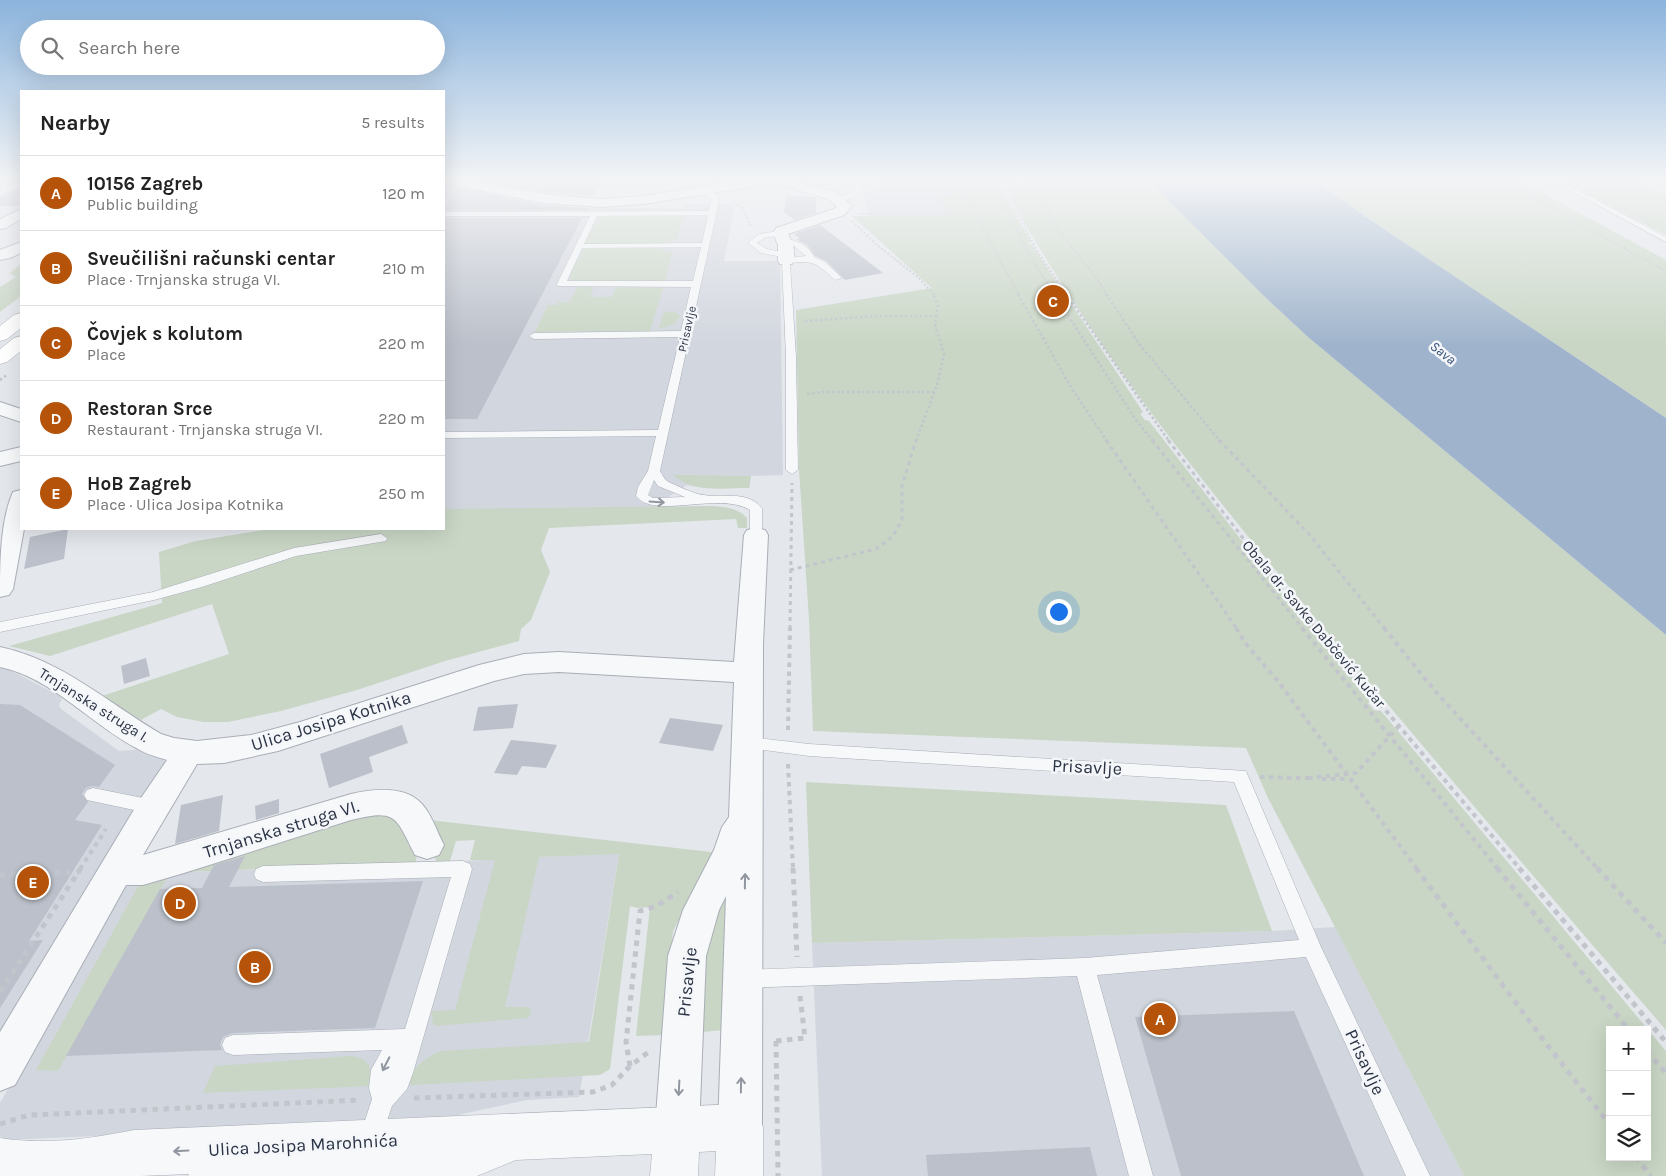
<!DOCTYPE html>
<html lang="en">
<head>
<meta charset="utf-8">
<style>
	body { margin:0; font-family:Karla,sans-serif; background:#f2f2f2; color:#222 }
	.controls { position:absolute; right:15px; bottom:15px; display:grid; overflow:hidden; border-radius:0px; box-shadow:0 5px 20px #0002 }
	.controls button { width:45px; height:45px; display:grid; place-items:center; padding:0; border:0; border-bottom:1px solid #e0e0e0; background:#fff; color:#222; font:25px sans-serif }
	.you { position:absolute; left:1058px; top:611px; width:18px; height:18px; margin:-12px; border:4px solid #fff; border-radius:50%; background:#1a73e8; box-shadow:0 0 0 8px #1a73e833 }
	.badge { display:grid; place-items:center; width:32px; height:32px; border-radius:50%; background:#b45309; color:#fff; font-size:16px; font-weight:700 }
	.pin { position:absolute; translate:-50% -50%; border:2px solid #fff; box-shadow:0 1px 5px #0006 }
	.list { margin:0; padding:0; list-style:none }
	h2 { display:flex; justify-content:space-between; align-items:center; height:65px; margin:0; padding:0 20px; font-size:21px }
	h2 small { font-size:16px; font-weight:400; color:#767676 }
	.list li { display:grid; grid-template-columns:32px 1fr auto; gap:15px; align-items:center; box-sizing:border-box; height:75px; padding:0 20px; border-top:1px solid #e0e0e0 }
	.list b { display:block; font-size:19px; white-space:nowrap }
	.list p { margin:0; font-size:16px; white-space:nowrap; color:#767676 }
	.list em { font-size:16px; font-style:normal; color:#767676 }
	.icon { flex:none; width:28px; height:28px; fill:none; stroke:currentColor; stroke-width:2; stroke-linecap:round; stroke-linejoin:round }
	.map { position:relative; flex:none; width:1666px; height:1176px; overflow:hidden }
	.search { position:absolute; background:#fff; box-shadow:0 5px 20px #0002; left:20px; top:20px; width:425px; height:55px; display:flex; align-items:center; gap:12px; box-sizing:border-box; padding:0 18px; border-radius:28px; color:#767676; font-size:19px }
	.panel { position:absolute; background:#fff; box-shadow:0 5px 20px #0002; left:20px; top:90px; width:425px; height:440px; border-radius:0px }
	.map>svg:first-child { display:block }
	.built { fill:#d2d6de }
	.green { fill:#c9d6c5; fill-rule:evenodd }
	.water { fill:#9fb4cc }
	.building { fill:#bbc0ca }
	.lines { fill:none; stroke-linecap:round; stroke-linejoin:round }
	.service-casing { stroke:#a9aeb7; stroke-width:1 }
	.minor-casing { stroke:#a9aeb7; stroke-width:2 }
	.tertiary-casing { stroke:#a9aeb7; stroke-width:1 }
	.secondary-casing { stroke:#a9aeb7; stroke-width:1 }
	.path-far4 { stroke:#c2c5cb; stroke-width:2; stroke-dasharray:2 2; stroke-linecap:butt }
	.path-far3 { stroke:#c2c5cb; stroke-width:2.5; stroke-dasharray:2.5 2.5; stroke-linecap:butt }
	.path-far2 { stroke:#c2c5cb; stroke-width:3; stroke-dasharray:4 4; stroke-linecap:butt }
	.path-far1 { stroke:#c2c5cb; stroke-width:4; stroke-dasharray:4.5 4.5; stroke-linecap:butt }
	.path { stroke:#c2c5cb; stroke-width:5; stroke-dasharray:5.5 5.5; stroke-linecap:butt }
	.service { fill:#f7f8fa; fill-rule:evenodd }
	.minor { fill:#f7f8fa; fill-rule:evenodd }
	.tertiary { fill:#f7f8fa; fill-rule:evenodd }
	.secondary { fill:#fff; fill-rule:evenodd }
	.oneway { stroke:#9196a0 }
	.labels { text-anchor:middle; dominant-baseline:central; stroke-width:5; stroke-linejoin:round; paint-order:stroke }
	.far-street-label { font-size:12px; fill:#2b3445; stroke:#f4f6f9 }
	.far-water-label { font-size:14px; font-style:italic; fill:#34527a; stroke:#f4f6f9 }
	.street-label { font-size:15px; fill:#2b3445; stroke:#f4f6f9 }
	.near-street-label { font-size:18px; fill:#2b3445; stroke:#f4f6f9 }
</style>
</head>
<body>
<div class="map">
<svg width="1666" height="1176" viewBox="0 0 1666 1176">
	<rect width="100%" height="100%" fill="#e4e7ec"/>
	<path class="built" d="M875 180H950L955 194 947 215 869 216 864 193 877 187Z
		M444 182 550 208H683L685 204H735L724 261H780L783 475 751 476 749 488H703L687 485 670 496 668 507 444 518Z
		M0 665 58 695 62 699 59 705 61 709 119 751 144 749 160 756 165 762 163 770 0 1047Z
		M619 853 579 1097 527 1100 439 1119 412 1122 5 1140 0 1136V1103L124 885 151 873 385 865Z
		M1335 927 1464 1176H822L812 943 1272 931Z"/>
	<path class="green" d="M950 180H996L1031 242H1028L1029 244 1032 245 1143 412 1140 414 1145 420 1149 421 1259 563 1372 700 1368 703 1374 710 1381 711 1666 1051V1176H1464L1268 798 1246 748 813 731 809 619 799 469 796 310 932 288 852 216 947 215 941 195 955 194ZM1610 1030H1647V1157H1610Z
		M1001 180H1148L1266 298 1308 337 1666 635V1030C1550 896 1435 761 1321 625 1204 484 1087 342 1001 180Z
		M1314 180H1519L1666 260V418L1369 219Z
		M1559 180H1630L1666 195V235Z
		M683 215 677 239 659 244H585L598 218 603 216Z
		M584 248H657L673 252 665 281H572L569 276Z
		M21 264V296L0 312V287L16 277 10 273Z
		M577 287H594L590 297H612L616 287 663 288 650 331 535 332 548 305H557L558 302H570Z
		M664 312H675L680 317 674 324 659 329Z
		M673 475 751 476 749 488C723 488 694 493 673 475Z
		M713 506C726 507 738 508 747 518V528H738L736 519 549 528 541 550 550 572 531 620 521 629 519 641 445 661 357 690 281 711 228 722H204L177 717 161 709 141 720 102 696 229 654 212 604 50 656 9 646 162 603 159 552 196 541 270 529H444V509Z
		M806 782 1226 805 1272 931 812 943Z
		M350 812 395 813 417 845 416 863 182 872Z
		M429 820 720 853 693 893 673 931 663 1035 636 1036 650 907 637 908 630 906 610 1069 600 1075 411 1085 408 1081C413 1067 429 1055 442 1051L589 1042 619 854 539 857 505 1007H529L531 1014 528 1018 436 1026 433 1024 431 1011 455 1010 495 860H470L475 840 456 841 450 861 436 862Z
		M170 873 58 1071 36 1070 145 874Z
		M720 902H725L727 912 723 1030 703 1032 706 933Z
		M351 1056 361 1058 369 1065 372 1086 203 1093 215 1066Z"/>
	<path class="water" d="M1148 180H1314L1369 219 1666 418V635L1308 337 1266 298Z"/>
	<path class="building" d="M478 180H602L594 196 543 192Z
		M19 188H21V206H0V197Z
		M459 188 543 205 588 208 587 210H444Z
		M786 196 816 197V213L795 220 784 212Z
		M444 218H582L477 419H444Z
		M820 225 866 260 883 273 845 280 826 261 815 256 807 245 796 239H800L794 234Z
		M68 529 64 559 24 569 30 537Z
		M146 658 150 676 124 684 121 666Z
		M0 704 20 705 115 765 99 787 92 786 86 788 82 794 88 802 75 820 102 825 29 941 43 940 0 1008Z
		M518 704 513 728 473 731 478 707Z
		M670 718 723 725 713 751 659 743Z
		M402 725 408 743 369 757 373 772 329 788 320 754Z
		M511 740 533 742 557 745 546 768 522 766 517 775 494 773Z
		M223 795 219 831 175 844 181 805Z
		M279 799V813L256 820 255 806Z
		M245 856 229 887 423 881 375 1028 233 1033 223 1037 220 1044 222 1050 66 1056 160 889 202 888 214 865Z
		M1294 1011 1364 1176H1181L1135 1017Z
		M1090 1147 1097 1176H928L926 1155Z"/>
	<g class="lines">
		<g class="service-casing">
			<path id="service" d="M21 180V185L0 195V190Z
				M803 180H822L825 182 822 184Z
				M857 180H863L860 194 842 202H836V198L854 191Z
				M1551 180H1559L1666 237V242Z
				M706 188 717 195 719 201 660 471C662 474 664 479 667 481 672 484 697 495 703 495 723 498 747 490 762 508V535L761 538 756 539 750 535V510C718 491 655 520 636 496L638 487 648 471 656 436 444 438V432L658 430 680 337 534 339 529 336 534 333 681 331 691 287 558 286 557 284 590 216H444V212L709 211 711 198 702 190ZM708 215 702 243 584 244 597 216ZM701 247 693 281H567L582 248ZM654 480 658 486 685 497 653 498 648 495Z
				M780 231H783V235L764 238 757 243 767 249 790 254 791 256 787 258 806 256 794 246 782 243V239C794 238 810 246 814 257L825 262 842 278 835 280C817 264 815 260 790 263L796 357 798 470 792 474 786 470V357L782 261 787 258 761 253 748 243 759 234Z
				M381 534 387 538 386 541 296 556 202 587 154 600 0 632V622L153 592 294 548Z
				M748 737 809 744 1246 771 1321 947 1430 1176H1406L1306 957 1097 975 1153 1176H1129L1077 976 744 988 737 986 734 979 737 972 744 970 1085 958 1299 940 1234 782 809 756 742 747 740 743 742 739Z
				M93 788 153 800 159 802 162 807 159 812 153 814 87 800 84 795 87 790Z
				M463 861 470 864 472 869 413 1073 407 1089 392 1106 379 1144 371 1147 363 1144 360 1136 372 1099 369 1088 371 1070 382 1050 233 1055 225 1052 222 1045 225 1038 233 1035 405 1029 451 877 263 882 256 879 254 874 256 869 263 866Z"/>
		</g>
		<g class="minor-casing">
			<path id="minor" d="M444 180H468L543 194 601 199 644 196 740 180H793L838 193 852 206 844 215 788 234C793 243 797 254 792 264H780L778 261V245L773 233 776 228 834 209 837 206 828 199 775 183 644 204 601 207 543 203 447 184 444 183Z
				M21 209V219L6 228 0 229V219Z
				M21 242V253L10 258 0 260V250Z
				M0 402 21 409V422L0 415Z
				M21 447V461L0 466V452Z
				M21 490V529H24L13 589 9 595 0 597C0 564 0 521 13 492Z
				M756 528 765 530 768 535 763 644 762 1127 755 1142 740 1149 725 1142 718 1127 726 896 719 910 706 956 699 1129 692 1144 677 1151 662 1144 655 1129 668 956 683 910 714 850 722 827 729 817 734 682 559 672 524 674 494 681 278 751 224 763 197 764 143 855 351 794C373 789 405 785 422 804 432 815 437 832 444 845L439 855 427 859 415 855C395 816 397 809 351 820L184 873 143 885H126L15 1085 0 1091V1032L141 798 167 760C157 757 146 754 138 749 91 725 53 678 0 667V647C62 660 108 703 161 734L174 738 197 741 251 735 300 722 479 665 524 654 559 652 734 662 744 535 747 530Z"/>
		</g>
		<g class="tertiary-casing">
			<path id="tertiary" d="M740 1104 756 1111 763 1127V1176H715L716 1151 699 1152 698 1176H650L652 1154 516 1160 477 1176H188L189 1174 140 1176H0V1138C46 1145 89 1139 134 1130Z"/>
		</g>
		<g class="secondary-casing">
			<path id="secondary" d="M21 313V328L7 339 0 341V326L14 315Z
				M21 336V351L7 362 0 364V349L14 338Z"/>
		</g>
		<path class="path-far4" d="M957 180 1019 295
			M990 180 1036 266 1055 295
			M999 180 1037 251 1067 295
			M1033 180 1060 232 1100 283 1107 295
			M1506 180 1569 218 1666 271
			M1525 180 1544 190
			M734 202 743 209 751 226
			M859 214H974
			M852 221 877 245 919 278 934 295"/>
		<path class="path-far3" d="M1018 294 1072 389 1107 441
			M1054 294 1136 420 1153 441
			M1066 294 1169 441
			M1106 294 1140 345 1220 441
			M805 321 877 316H937
			M0 380 7 375
			M807 394 823 392H934
			M916 441 937 385 944 354 935 325 938 305 933 294"/>
		<path class="path-far2" d="M1106 440 1237 629
			M1152 440 1303 629
			M1168 440 1272 576 1317 629
			M1219 440 1308 533 1385 629
			M790 570 876 549 893 536 902 520V486L916 440
			M790 629 792 483"/>
		<path class="path-far1" d="M1236 628 1246 644 1277 680 1417 869
			M1302 628 1498 869
			M1316 628 1520 869
			M1384 628 1436 692 1598 869
			M788 730 790 628
			M788 764 793 869
			M1260 777 1308 778
			M1308 778 1356 773 1399 726
			M1322 779H1345L1346 775
			M80 869 106 829"/>
		<path class="path" d="M793 868 797 957
			M1416 868 1548 1046 1610 1125
			M1497 868 1629 1030
			M1519 868 1666 1042
			M1597 868 1666 943
			M0 875 79 872
			M0 992 81 868
			M776 1041 778 1176
			M776 1041 805 1038 800 996
			M1647 1051 1666 1073
			M630 1066 626 1042 640 911 657 906 678 892
			M414 1098 593 1092 612 1085 630 1066 650 1051
			M0 1124 29 1115 360 1100
			M1636 1157 1651 1176"/>
		<use href="#service" class="service"/>
		<use href="#minor" class="minor"/>
		<use href="#tertiary" class="tertiary"/>
		<use href="#secondary" class="secondary"/>
	</g>
	<defs><path id="oneway-shaft" d="M-6 0H5M1.5-3L5.5 0L1.5 3" fill="none" stroke-width="1.6" stroke-linecap="round" stroke-linejoin="round" transform="scale(1.25)"/></defs>
	<g class="oneway">
		<use href="#oneway-shaft" transform="translate(657 502) rotate(4)"/>
		<use href="#oneway-shaft" transform="translate(745 881) rotate(-89)"/>
		<use href="#oneway-shaft" transform="translate(386 1064) rotate(117)"/>
		<use href="#oneway-shaft" transform="translate(741 1085) rotate(-89)"/>
		<use href="#oneway-shaft" transform="translate(679 1088) rotate(93)"/>
		<use href="#oneway-shaft" transform="translate(181 1151) rotate(177)"/>
	</g>
	<linearGradient id="sky" x2="0" y2="1"><stop stop-color="#8bb4dd"/><stop offset="0.52" stop-color="#f3f4f6"/><stop offset="1" stop-color="#f3f4f6" stop-opacity="0"/></linearGradient>
	<rect width="1666" height="345" fill="url(#sky)"/>
	<g class="labels">
		<g class="far-street-label">
			<text transform="translate(687 329) rotate(-77)">Prisavlje</text>
		</g>
		<g class="far-water-label">
			<text transform="translate(1443 353) rotate(38)">Sava</text>
		</g>
		<g class="street-label">
			<text transform="translate(1314 624) rotate(50)">Obala dr. Savke Dabčević Kučar</text>
			<text transform="translate(94 705) rotate(32)">Trnjanska struga I.</text>
		</g>
		<g class="near-street-label">
			<text transform="translate(331 721) rotate(-17)">Ulica Josipa Kotnika</text>
			<text transform="translate(1087 767) rotate(3)">Prisavlje</text>
			<text transform="translate(281 829) rotate(-17)">Trnjanska struga VI.</text>
			<text transform="translate(687 982) rotate(-84)">Prisavlje</text>
			<text transform="translate(1365 1062) rotate(65)">Prisavlje</text>
			<text transform="translate(303 1145) rotate(-3)">Ulica Josipa Marohnića</text>
		</g>
	</g>
</svg>
<div class="controls">
<button>+</button>
<button>−</button>
<button><svg class="icon" aria-label="layers" viewBox="0 0 24 24"><path d="M12 4l9 5-9 5-9-5zM3 14l9 5 9-5"/></svg></button>
</div>
<div class="you"></div>
<div class="pin badge" style="left:1160px;top:1019px">A</div>
<div class="pin badge" style="left:255px;top:967px">B</div>
<div class="pin badge" style="left:1053px;top:301px">C</div>
<div class="pin badge" style="left:180px;top:903px">D</div>
<div class="pin badge" style="left:33px;top:882px">E</div>
<div class="search"><svg class="icon" aria-label="search" viewBox="0 0 24 24"><circle cx="10" cy="10" r="6"/><path d="M15 15l6 6"/></svg>Search here</div>
<section class="panel">
<h2>Nearby<small>5 results</small></h2>
<ul class="list">
<li><span class="badge">A</span><div><b>10156 Zagreb</b><p>Public building</p></div><em>120 m</em></li>
<li><span class="badge">B</span><div><b>Sveučilišni računski centar</b><p>Place · Trnjanska struga VI.</p></div><em>210 m</em></li>
<li><span class="badge">C</span><div><b>Čovjek s kolutom</b><p>Place</p></div><em>220 m</em></li>
<li><span class="badge">D</span><div><b>Restoran Srce</b><p>Restaurant · Trnjanska struga VI.</p></div><em>220 m</em></li>
<li><span class="badge">E</span><div><b>HoB Zagreb</b><p>Place · Ulica Josipa Kotnika</p></div><em>250 m</em></li>
</ul>
</section>
</div>
</body>
</html>
